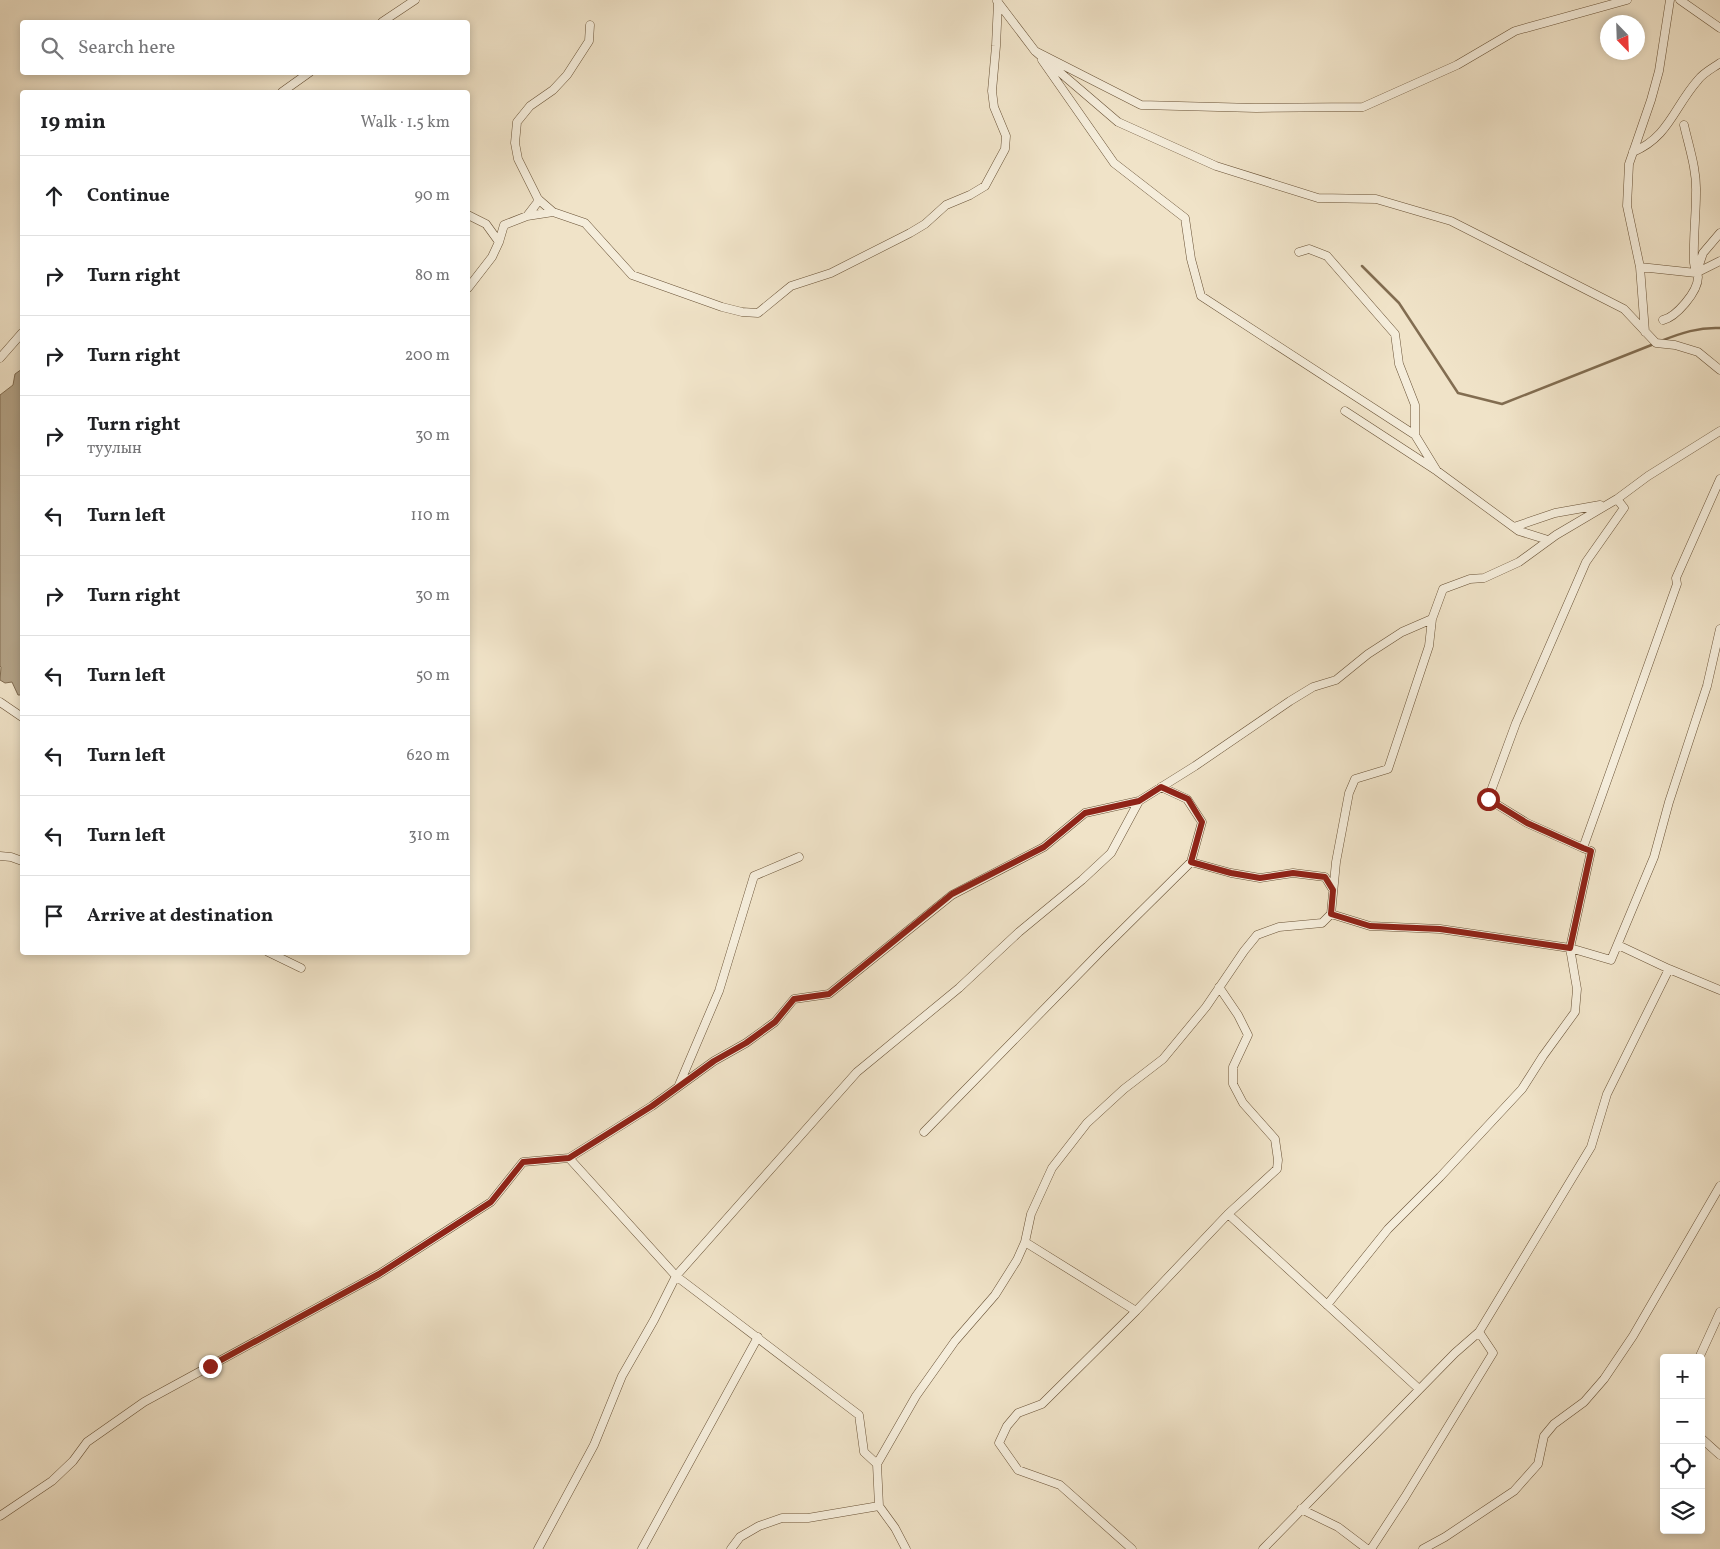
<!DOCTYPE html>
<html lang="en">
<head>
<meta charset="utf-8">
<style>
	body { margin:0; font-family:Vollkorn,serif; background:#f2f2f2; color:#202124 }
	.controls { position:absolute; right:15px; bottom:15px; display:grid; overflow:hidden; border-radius:5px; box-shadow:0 2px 8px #0003 }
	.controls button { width:45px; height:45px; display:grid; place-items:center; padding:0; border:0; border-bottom:1px solid #e0e0e0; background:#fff; color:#202124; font:25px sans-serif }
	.compass { position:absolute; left:1600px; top:15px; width:45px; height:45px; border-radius:50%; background:#fff; box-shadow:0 2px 8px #0003; rotate:157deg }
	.stop { position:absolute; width:15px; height:15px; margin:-11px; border:4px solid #8f2418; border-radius:50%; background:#fff }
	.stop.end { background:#8f2418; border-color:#fff; box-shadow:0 1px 5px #0008 }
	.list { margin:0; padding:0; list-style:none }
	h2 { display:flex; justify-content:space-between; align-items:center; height:65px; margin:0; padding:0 20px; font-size:21px }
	h2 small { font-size:16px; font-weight:400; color:#757577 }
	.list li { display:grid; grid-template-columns:32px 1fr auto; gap:15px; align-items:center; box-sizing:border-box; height:80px; padding:0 20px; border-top:1px solid #e0e0e0 }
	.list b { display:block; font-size:19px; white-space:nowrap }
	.list p { margin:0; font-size:16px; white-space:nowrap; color:#757577 }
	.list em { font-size:16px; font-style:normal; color:#757577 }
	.icon { flex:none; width:28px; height:28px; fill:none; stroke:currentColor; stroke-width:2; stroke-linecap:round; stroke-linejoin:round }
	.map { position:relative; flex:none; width:1720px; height:1549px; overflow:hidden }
	.search { position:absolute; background:#fff; box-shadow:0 2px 8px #0003; left:20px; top:20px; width:450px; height:55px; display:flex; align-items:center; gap:12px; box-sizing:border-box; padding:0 18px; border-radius:5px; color:#757577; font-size:19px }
	.panel { position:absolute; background:#fff; box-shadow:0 2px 8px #0003; left:20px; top:90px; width:450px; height:865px; border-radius:5px }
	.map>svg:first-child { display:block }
	.water { fill:#b2a185; stroke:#826d51 }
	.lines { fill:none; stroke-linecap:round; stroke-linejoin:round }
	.stream { stroke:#826d51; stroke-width:2.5 }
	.street-casing { stroke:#685135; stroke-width:9 }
	.street { stroke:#f5eddb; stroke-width:8 }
	.route { stroke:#8f2418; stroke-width:6 }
</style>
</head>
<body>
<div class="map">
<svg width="1720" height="1549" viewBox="0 0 1720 1549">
	<rect width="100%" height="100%" fill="#f0e3c8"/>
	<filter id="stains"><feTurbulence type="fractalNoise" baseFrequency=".004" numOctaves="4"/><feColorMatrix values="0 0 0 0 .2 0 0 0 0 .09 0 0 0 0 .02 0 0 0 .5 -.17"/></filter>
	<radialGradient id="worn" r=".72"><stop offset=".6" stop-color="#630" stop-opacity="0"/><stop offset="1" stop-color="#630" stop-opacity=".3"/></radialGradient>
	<path class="water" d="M22 369V695H18L12 682 5 683 0 680 1 667 0 666V395L13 385 15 374Z"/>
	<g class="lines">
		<path class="stream" d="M1362 266 1399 303 1458 393 1502 404 1654 344
			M1661 341C1681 333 1699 327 1720 328"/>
		<g class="street-casing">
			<path id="street" d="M1680 0 1720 28
				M997 1 1035 51 1141 105 1256 108 1363 107 1457 65 1515 31 1627 0
				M382 22 415 0
				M1035 51 1118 122 1216 166 1318 198 1376 199 1451 221 1624 309 1656 343 1675 345 1698 352 1720 370
				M1042 60 1114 163 1185 218 1191 259 1201 296 1415 435 1437 471
				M282 92 310 72
				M1633 152C1669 137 1674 107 1698 80 1703 73 1713 68 1720 63
				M553 212 538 199 518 159 515 143 517 122 530 106 553 90 567 75 589 41 590 25
				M468 215 486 224 499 242 492 257 468 288
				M527 216 537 203 538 199
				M499 242 504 225 527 216 553 212 585 223 632 275 722 307 742 312 758 313 791 286 831 273 910 233 925 224 946 205 970 195 985 186 1005 149 1006 136 994 107 992 91 996 46 998 2
				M1299 252 1309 249 1327 256 1395 334 1399 364 1415 405V435
				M1640 267 1696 273 1720 261
				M1697 271 1703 253 1720 233
				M1663 320C1676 317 1698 292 1698 277 1698 272 1694 268 1694 263 1693 239 1696 216 1696 193 1697 170 1689 147 1684 125
				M1645 332 1640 267 1627 206 1629 164 1651 100 1659 71 1670 0
				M0 358 22 333
				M1345 411 1437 471 1519 531 1548 540
				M1514 527 1555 513 1600 505
				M0 702 22 717
				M1583 848 1677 584 1676 578 1720 479
				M0 856 11 857 22 861
				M1191 862 1231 873 1260 878 1293 873 1325 877 1333 890
				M1331 914 1370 926 1440 929 1570 948 1611 960 1654 857 1669 802 1707 686 1720 629
				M1331 914 1336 862 1349 793 1355 779 1388 769 1429 646 1432 619
				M1618 945 1669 969 1720 990
				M268 952 301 968
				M679 1085 719 991 754 876 799 857
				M924 1132 1102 950 1191 862 1202 822 1187 799 1161 787
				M569 1158 676 1276 859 1415 864 1452 877 1464
				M1228 1214 1419 1389
				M1025 1242 1136 1311
				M1327 1305 1388 1229 1440 1177 1522 1089 1543 1056 1575 1012 1577 989 1570 948 1591 851 1583 848 1527 823 1488 799 1516 723 1586 562 1624 508 1617 499
				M1699 1358 1720 1312
				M1701 1438 1720 1455
				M1301 1509 1338 1527 1367 1549
				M0 1516 52 1481 73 1461 87 1442 144 1402 379 1274 491 1202 523 1162 569 1158 652 1106 714 1061 746 1043 775 1022 794 999 829 994 952 895 1044 847 1085 813 1139 801 1195 766 1290 701 1313 687 1336 680 1368 654 1402 632 1432 619 1443 589 1470 579 1484 578 1519 562 1556 535 1617 499 1648 476 1720 431
				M538 1549 594 1445 622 1376 654 1320 676 1276 857 1072 959 988 1019 932 1082 880 1111 853 1139 801
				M642 1549 758 1337
				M731 1549 740 1537 759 1526 782 1518H808L879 1506
				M906 1549 895 1528 879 1506 877 1464 916 1396 955 1341 995 1295 1017 1260 1025 1242 1031 1214 1052 1168 1087 1123 1124 1089 1163 1059 1206 1007 1244 951 1257 935 1279 927 1322 923 1331 914
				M1132 1549 1060 1485 1018 1470 999 1443 1007 1426 1018 1413 1042 1404 1136 1311 1228 1214 1277 1169 1278 1160 1275 1139 1243 1103 1233 1084V1067L1248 1035 1238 1015 1219 987
				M1263 1549 1455 1353 1479 1332 1591 1147 1607 1094 1669 969
				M1371 1549 1405 1497 1493 1353 1479 1332
				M1423 1549 1445 1537 1514 1491 1538 1464 1544 1436 1554 1424 1584 1402 1604 1379 1633 1336 1720 1186"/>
		</g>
		<use href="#street" class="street"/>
	</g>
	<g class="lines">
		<path class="route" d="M210 1366 379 1274 491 1202 523 1162 569 1158 652 1106 714 1061 746 1043 775 1022 794 999 829 994 952 894 1044 847 1085 813 1139 801 1161 787 1188 799 1202 822 1191 862 1231 873 1260 878 1293 873 1325 877 1333 890 1331 914 1370 926 1440 929 1570 948 1591 851 1583 848 1527 823 1488 799"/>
	</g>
	<rect width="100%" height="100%" filter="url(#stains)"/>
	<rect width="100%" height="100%" fill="url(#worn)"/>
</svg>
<div class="controls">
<button>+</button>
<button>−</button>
<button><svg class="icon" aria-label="locate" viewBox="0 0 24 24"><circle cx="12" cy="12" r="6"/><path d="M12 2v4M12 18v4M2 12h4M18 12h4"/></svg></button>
<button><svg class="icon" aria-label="layers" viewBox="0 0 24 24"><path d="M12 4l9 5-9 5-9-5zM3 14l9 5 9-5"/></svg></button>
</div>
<svg class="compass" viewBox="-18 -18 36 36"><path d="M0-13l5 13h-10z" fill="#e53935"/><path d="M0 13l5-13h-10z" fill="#757577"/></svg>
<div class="stop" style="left:1488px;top:799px"></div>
<div class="stop end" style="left:210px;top:1366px"></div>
<div class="search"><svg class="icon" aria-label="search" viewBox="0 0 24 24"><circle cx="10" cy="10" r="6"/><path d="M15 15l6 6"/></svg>Search here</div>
<section class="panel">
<h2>19 min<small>Walk · 1.5 km</small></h2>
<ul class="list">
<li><svg class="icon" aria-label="ahead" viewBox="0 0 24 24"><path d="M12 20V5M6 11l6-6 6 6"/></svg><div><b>Continue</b></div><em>90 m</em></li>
<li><svg class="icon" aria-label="right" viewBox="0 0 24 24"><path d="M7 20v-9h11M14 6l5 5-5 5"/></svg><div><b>Turn right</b></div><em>80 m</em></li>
<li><svg class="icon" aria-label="right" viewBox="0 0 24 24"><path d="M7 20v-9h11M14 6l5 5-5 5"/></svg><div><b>Turn right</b></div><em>200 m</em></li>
<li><svg class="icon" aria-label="right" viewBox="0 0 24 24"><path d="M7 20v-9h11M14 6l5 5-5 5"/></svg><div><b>Turn right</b><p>туулын</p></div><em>30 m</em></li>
<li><svg class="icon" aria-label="left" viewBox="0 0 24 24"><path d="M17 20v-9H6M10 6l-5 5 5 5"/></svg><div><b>Turn left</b></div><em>110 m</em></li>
<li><svg class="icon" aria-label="right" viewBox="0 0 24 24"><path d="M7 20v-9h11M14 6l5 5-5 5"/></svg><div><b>Turn right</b></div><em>30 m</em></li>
<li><svg class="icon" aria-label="left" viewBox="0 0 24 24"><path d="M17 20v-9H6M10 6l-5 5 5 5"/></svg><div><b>Turn left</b></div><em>50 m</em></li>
<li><svg class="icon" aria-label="left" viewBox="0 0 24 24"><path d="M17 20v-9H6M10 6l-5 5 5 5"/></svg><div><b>Turn left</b></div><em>620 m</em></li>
<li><svg class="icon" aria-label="left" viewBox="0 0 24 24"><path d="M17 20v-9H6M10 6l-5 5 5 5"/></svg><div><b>Turn left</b></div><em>310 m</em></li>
<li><svg class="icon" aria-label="arrive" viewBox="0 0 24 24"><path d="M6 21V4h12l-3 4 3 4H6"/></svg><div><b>Arrive at destination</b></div></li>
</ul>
</section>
</div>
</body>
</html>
